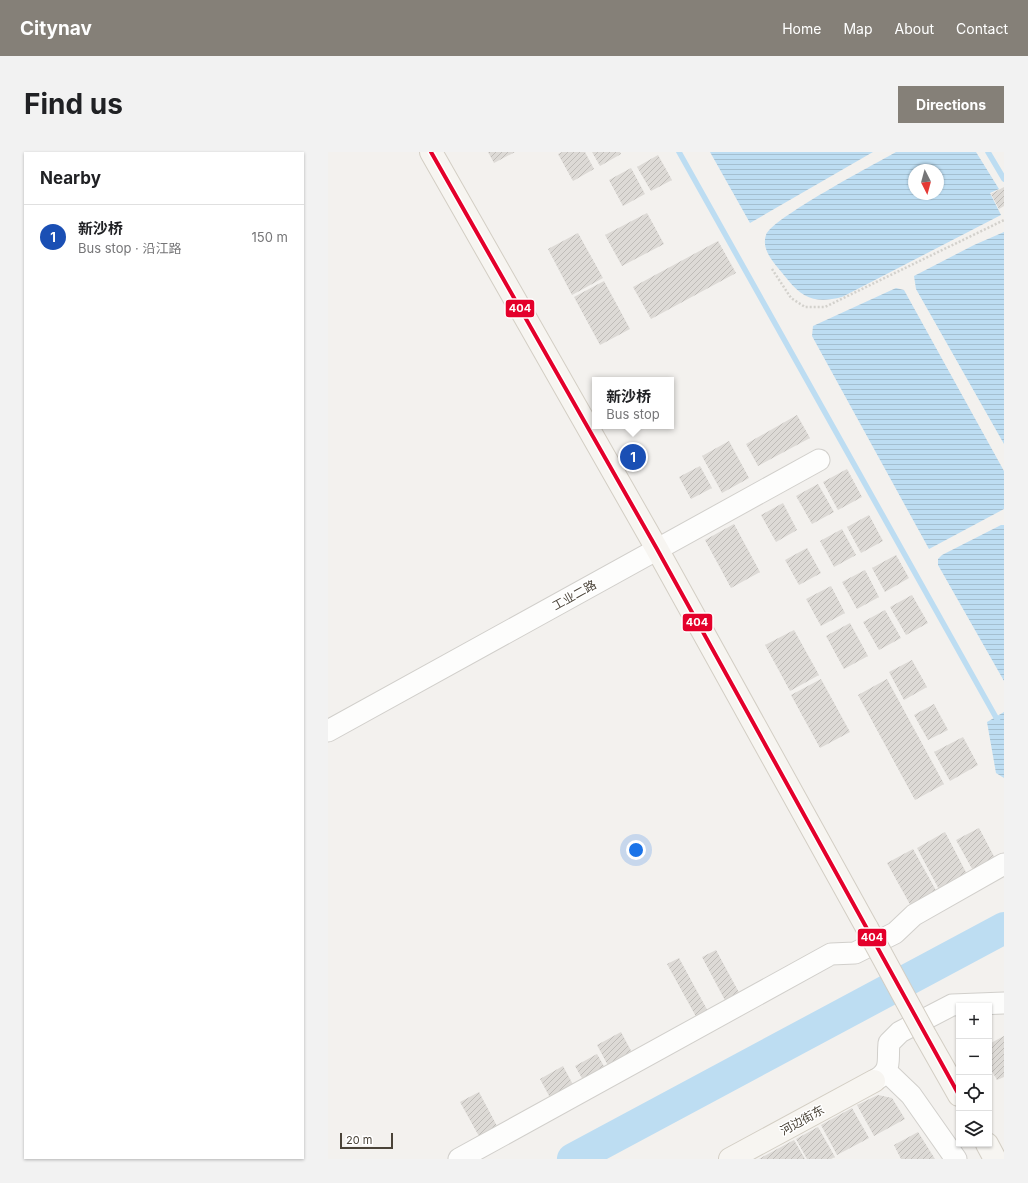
<!DOCTYPE html>
<html lang="en">
<head>
<meta charset="utf-8">
<style>
	body { margin:0; font-family:Inter,"Noto Sans SC",sans-serif; background:#f2f2f2; color:#202124 }
	.controls { position:absolute; right:12px; bottom:12px; display:grid; overflow:hidden; border-radius:0px; box-shadow:0 1px 3px #0004 }
	.controls button { width:36px; height:36px; display:grid; place-items:center; padding:0; border:0; border-bottom:1px solid #e0e0e0; background:#fff; color:#202124; font:20px sans-serif }
	.compass { position:absolute; left:580px; top:12px; width:36px; height:36px; border-radius:50%; background:#fff; box-shadow:0 1px 3px #0004; rotate:174deg }
	.scale { position:absolute; left:12px; bottom:10px; width:53px; box-sizing:border-box; padding-left:4px; border:2px solid #4a4338; border-top:0; font-size:11px; line-height:14px; white-space:nowrap; color:#4a4338; -webkit-text-stroke:3px #fff; paint-order:stroke }
	.you { position:absolute; left:308px; top:698px; width:14px; height:14px; margin:-10px; border:3px solid #fff; border-radius:50%; background:#1a73e8; box-shadow:0 0 0 6px #1a73e833 }
	.badge { display:grid; place-items:center; width:26px; height:26px; border-radius:50%; background:#858078; color:#fff; font-size:13px; font-weight:700 }
	.pin { position:absolute; translate:-50% -50%; border:2px solid #fff; box-shadow:0 1px 4px #0006 }
	.popup { position:absolute; left:264px; top:225px; width:82px; height:52px; box-sizing:border-box; display:grid; place-content:center; border-radius:0px; background:#fff; filter:drop-shadow(0 1px 3px #0005); font-size:13px; white-space:nowrap; color:#757577 }
	.popup b { font-size:15px; color:#202124 }
	.popup::after { content:''; position:absolute; left:50%; top:100%; margin-left:-8px; border:8px solid transparent; border-top-color:#fff }
	.list { margin:0; padding:0; list-style:none }
	h2 { display:flex; justify-content:space-between; align-items:center; height:52px; margin:0; padding:0 16px; font-size:17px }
	h2 small { font-size:13px; font-weight:400; color:#757577 }
	.list li { display:grid; grid-template-columns:26px 1fr auto; gap:12px; align-items:center; box-sizing:border-box; height:64px; padding:0 16px; border-top:1px solid #e0e0e0 }
	.list b { display:block; font-size:15px; white-space:nowrap }
	.list p { margin:0; font-size:13px; white-space:nowrap; color:#757577 }
	.list em { font-size:13px; font-style:normal; color:#757577 }
	.icon { flex:none; width:22px; height:22px; fill:none; stroke:currentColor; stroke-width:2; stroke-linecap:round; stroke-linejoin:round }
	.map { position:relative; flex:none; width:676px; height:1007px; overflow:hidden; border-radius:0px }
	header { display:flex; align-items:center; gap:24px; box-sizing:border-box; height:56px; padding:0 20px; background:#858078; color:#fff }
	header strong { font-size:19px }
	nav { display:flex; gap:22px; margin-inline-start:auto; font-size:14px }
	.intro { display:flex; align-items:center; justify-content:space-between; box-sizing:border-box; height:96px; padding:0 24px }
	h1 { margin:0; font-size:28px }
	.button { padding:10px 18px; border-radius:0px; background:#858078; color:#fff; font-size:14px; font-weight:700 }
	main { display:flex; gap:24px; padding:0 24px }
	aside { flex:1; background:#fff; border-radius:0px; box-shadow:0 1px 3px #0004 }
	.map>svg:first-child { display:block }
	.water { fill:url(#water-rules); fill-rule:evenodd }
	.lines { fill:none; stroke-linecap:round; stroke-linejoin:round }
	.stream { stroke:#bdddf2; stroke-width:5.5 }
	.river { stroke:#bdddf2; stroke-width:32 }
	.building { fill:url(#building-hatch) }
	.street-casing { stroke:#d1cfcb; stroke-width:23 }
	.secondary-casing { stroke:#d3cec4; stroke-width:24 }
	.path { stroke:#d3d1cc; stroke-width:2.5; stroke-dasharray:2 2; stroke-linecap:butt }
	.street { stroke:#fdfdfc; stroke-width:21 }
	.secondary { stroke:#f7f5f1; stroke-width:22 }
	.secondary-bridge-casing { stroke:#d3cec4; stroke-width:24; stroke-linecap:butt }
	.secondary-bridge { stroke:#f7f5f1; stroke-width:22 }
	.bus-1-casing { stroke:#fff; stroke-width:7 }
	.bus-1 { stroke:#e4002b; stroke-width:4 }
	.labels { text-anchor:middle; dominant-baseline:central; stroke-width:3; stroke-linejoin:round; paint-order:stroke }
	.street-label { font-size:12px; fill:#4a4338; stroke:#fff }
	.line-badge { stroke:#fff; stroke-width:1.5 }
	.badge-label { font-size:11px; text-anchor:middle; font-weight:bold; fill:#fff }
</style>
</head>
<body>
<header>
<strong>Citynav</strong>
<nav><a>Home</a><a>Map</a><a>About</a><a>Contact</a></nav>
</header>
<div class="intro"><h1>Find us</h1><a class="button">Directions</a></div>
<main>
<aside>
<h2>Nearby<small></small></h2>
<ul class="list">
<li><span class="badge" style="background:#1a4fb4">1</span><div><b>新沙桥</b><p>Bus stop · 沿江路</p></div><em>150 m</em></li>
</ul>
</aside>
<div class="map">
<svg width="676" height="1007" viewBox="0 0 676 1007">
	<defs>
		<pattern id="water-rules" width="6" height="5" patternUnits="userSpaceOnUse"><rect width="6" height="5" fill="#bdddf2"/><path d="M0 2.5h6" fill="none" stroke="#a4bfd0"/></pattern>
		<pattern id="building-hatch" width="6" height="6" patternUnits="userSpaceOnUse"><rect width="6" height="6" fill="#dddad6"/><path d="M-1 1l2-2M0 6l6-6M5 7l2-2" fill="none" stroke="#bfbcb8"/></pattern>
	</defs>
	<rect width="100%" height="100%" fill="#f3f1ee"/>
	<path class="water" d="M382 0H545L422 71Z
		M568 0H648L671 37 662 41 673 63 514 145C490 151 476 148 460 128 451 116 432 100 438 83 444 66 547 12 568 0ZM586 18H610V42H586Z
		M676 80V292L588 137 586 124 646 93Z
		M568 136 576 138 676 319V357L601 397 484 184 485 174Z
		M673 373H676V529L610 413V407L614 403Z
		M676 560V626L668 621 659 570Z"/>
	<g class="lines">
		<path class="stream" d="M351 0 670 569
			M660 0 676 27"/>
		<path class="river" d="M245 1007 676 776"/>
	</g>
	<path class="building" d="M160 0H187L166 11Z
		M234 0H257L266 17 245 29 230 2Z
		M264 0H292L293 2 272 14Z
		M330 3 344 28 323 39 309 15Z
		M303 16 317 42 295 54 281 28Z
		M676 35V54L671 57 663 42Z
		M319 61 336 92 294 114 277 83Z
		M250 81 275 126 244 143 220 97Z
		M390 89 408 121 323 167 305 135Z
		M276 129 302 177 272 193 246 145Z
		M469 263 482 286 430 314 418 292Z
		M401 289 421 326 394 341 374 304Z
		M372 314 384 336 363 347 351 325Z
		M519 317 534 345 510 358 495 330Z
		M490 332 506 360 484 372 468 344Z
		M455 351 469 378 448 390 433 363Z
		M541 363 555 389 533 401 519 375Z
		M406 372 432 420 403 436 377 388Z
		M514 377 528 403 506 415 492 389Z
		M479 396 493 421 471 433 457 408Z
		M568 403 581 426 557 440 544 416Z
		M537 418 551 445 529 457 514 430Z
		M503 434 517 461 493 474 478 447Z
		M584 443 600 471 578 483 562 455Z
		M557 458 573 486 551 498 535 470Z
		M522 471 540 504 516 517 498 484Z
		M466 478 491 523 462 539 437 493Z
		M584 508 599 535 576 548 561 520Z
		M493 527 522 580 492 596 463 543Z
		M559 527 616 632 587 648 530 543Z
		M606 552 620 578 600 588 586 563Z
		M635 585 650 613 622 629 606 600Z
		M651 676 669 710 647 722 628 688Z
		M617 680 641 726 613 741 589 696Z
		M585 697 610 742 584 756 559 711Z
		M388 798 414 846 400 854 374 805Z
		M351 806 382 863 371 870 339 812Z
		M293 880 308 908 284 921 269 893Z
		M676 884V925L669 928 661 914V892Z
		M269 902 281 923 259 935 247 914Z
		M235 914 249 940 226 953 212 927Z
		M151 940 170 976 152 986 132 950Z
		M550 943 564 946 577 967 546 984 529 953Z
		M524 956 541 986 509 1003 493 973Z
		M490 975 507 1005 503 1007H479L468 987Z
		M590 980 607 1007H573L566 993Z
		M466 988 477 1007H431Z"/>
	<g class="lines">
		<g class="street-casing">
			<path id="street" d="M0 579 491 308
				M558 919 583 943 628 1007
				M546 929C565 918 559 910 561 891L572 880 624 853 676 851
				M131 1007 503 802 527 801 567 781 586 763 676 712"/>
		</g>
		<g class="secondary-casing">
			<path id="secondary" d="M103 0 329 397 539 776
				M597 883 631 943
				M659 992 667 1007
				M402 1007 546 929"/>
		</g>
		<path class="path" d="M444 117 463 146 477 155H497L676 68"/>
		<use href="#street" class="street"/>
		<use href="#secondary" class="secondary"/>
		<g class="secondary-bridge-casing">
			<path id="secondary-bridge" d="M539 776 597 883"/>
		</g>
		<use href="#secondary-bridge" class="secondary-bridge"/>
		<g class="bus-1-casing">
			<path id="bus-1" d="M103 0 329 397 631 943"/>
		</g>
		<use href="#bus-1" class="bus-1"/>
	</g>
	<g class="labels">
		<g class="street-label">
			<text transform="translate(246 443) rotate(-29)">工业二路</text>
			<text transform="translate(474 968) rotate(-29)">河边街东</text>
		</g>
	</g>
	<g class="line-badge">
		<rect x="177" y="147" width="30" height="19" rx="4" fill="#e4002b"/>
		<rect x="354" y="461" width="31" height="19" rx="4" fill="#e4002b"/>
		<rect x="529" y="776" width="30" height="19" rx="4" fill="#e4002b"/>
	</g>
	<g class="badge-label">
		<text x="192" y="160">404</text>
		<text x="369" y="474">404</text>
		<text x="544" y="789">404</text>
	</g>
</svg>
<div class="controls">
<button>+</button>
<button>−</button>
<button><svg class="icon" aria-label="locate" viewBox="0 0 24 24"><circle cx="12" cy="12" r="6"/><path d="M12 2v4M12 18v4M2 12h4M18 12h4"/></svg></button>
<button><svg class="icon" aria-label="layers" viewBox="0 0 24 24"><path d="M12 4l9 5-9 5-9-5zM3 14l9 5 9-5"/></svg></button>
</div>
<svg class="compass" viewBox="-18 -18 36 36"><path d="M0-13l5 13h-10z" fill="#e53935"/><path d="M0 13l5-13h-10z" fill="#757577"/></svg>
<div class="scale">20 m</div>
<div class="you"></div>
<div class="pin badge" style="left:305px;top:305px;background:#1a4fb4">1</div>
<div class="popup"><b>新沙桥</b>Bus stop</div>
</div>
</main>
</body>
</html>
